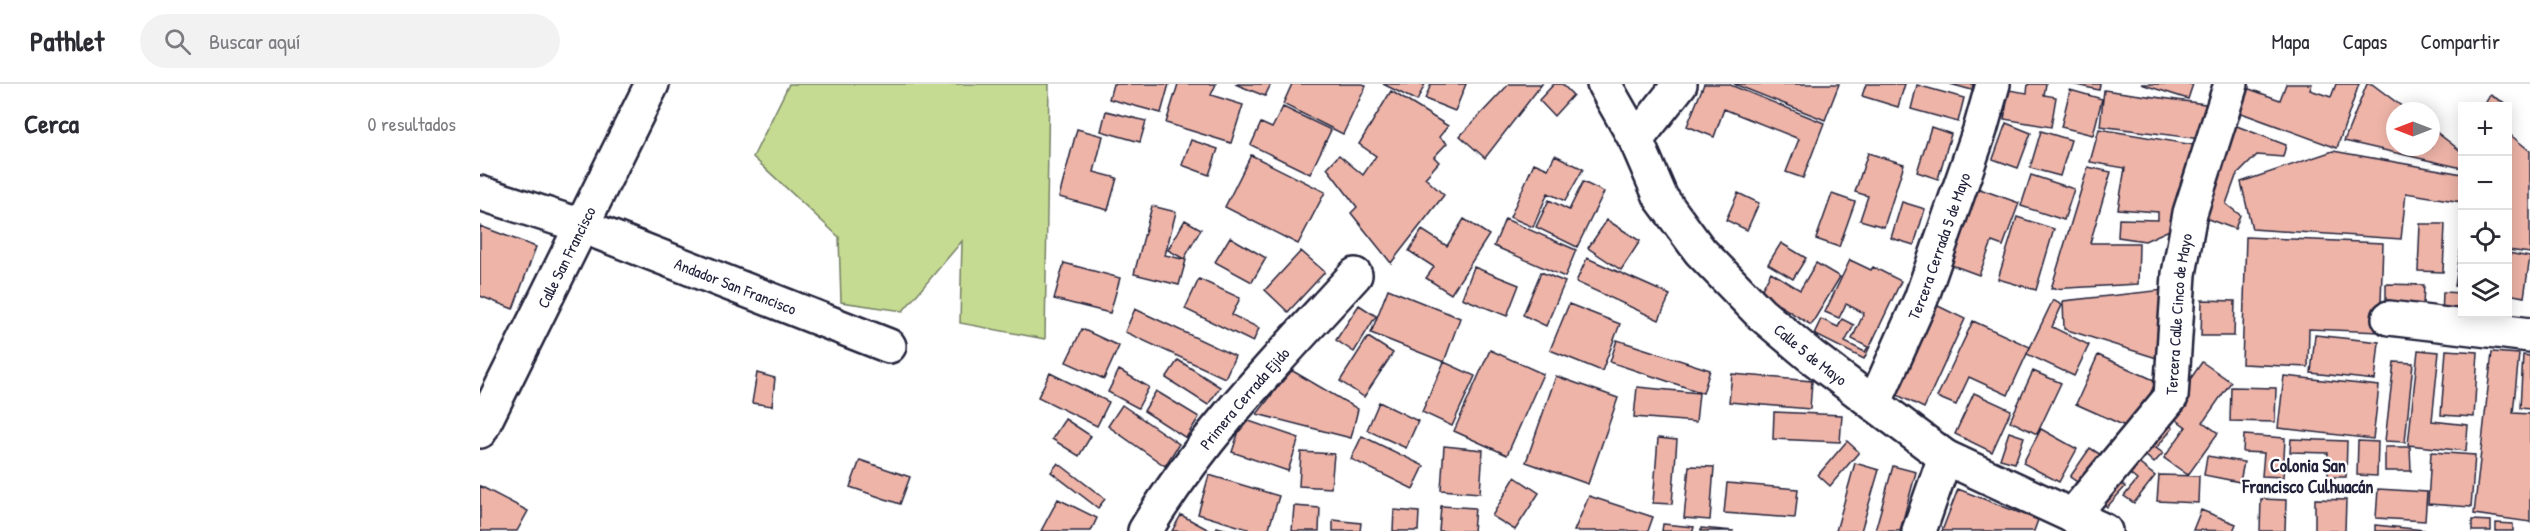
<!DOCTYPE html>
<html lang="es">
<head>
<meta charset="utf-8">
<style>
	body { margin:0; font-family:"Patrick Hand",sans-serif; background:#f2f2f3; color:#2b2b33 }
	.controls { position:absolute; right:18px; top:18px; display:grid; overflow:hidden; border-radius:0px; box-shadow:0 3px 15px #0003 }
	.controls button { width:54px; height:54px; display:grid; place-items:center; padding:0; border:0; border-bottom:2px solid #e1e1e2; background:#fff; color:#2b2b33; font:30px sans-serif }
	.compass { position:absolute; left:1906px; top:18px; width:54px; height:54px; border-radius:50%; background:#fff; box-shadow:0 3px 15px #0003; rotate:270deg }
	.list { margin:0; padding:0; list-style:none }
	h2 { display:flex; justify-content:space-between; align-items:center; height:78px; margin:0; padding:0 24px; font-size:26px }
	h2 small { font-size:20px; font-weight:400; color:#7c7c81 }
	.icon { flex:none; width:33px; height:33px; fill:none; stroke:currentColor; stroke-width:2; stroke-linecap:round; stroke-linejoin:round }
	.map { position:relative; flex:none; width:2050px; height:447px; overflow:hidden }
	header { display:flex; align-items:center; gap:36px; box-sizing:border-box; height:84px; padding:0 30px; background:#fff; border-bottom:2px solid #e1e1e2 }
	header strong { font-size:28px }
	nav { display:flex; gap:33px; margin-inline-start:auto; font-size:21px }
	.search { width:420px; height:54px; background:#f2f2f3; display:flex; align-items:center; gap:15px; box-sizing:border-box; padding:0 21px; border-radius:33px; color:#7c7c81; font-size:22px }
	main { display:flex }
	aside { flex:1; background:#fff }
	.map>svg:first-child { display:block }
	.green { fill:#c5db91; stroke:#747e66; stroke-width:1.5 }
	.building { fill:#eeb4a8; stroke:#22223b; stroke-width:1.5 }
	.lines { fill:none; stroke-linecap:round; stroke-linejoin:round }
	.minor-casing { stroke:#22223b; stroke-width:38 }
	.minor { stroke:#fff; stroke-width:33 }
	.labels { text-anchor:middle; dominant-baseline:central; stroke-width:4.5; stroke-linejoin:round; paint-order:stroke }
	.street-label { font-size:16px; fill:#22223b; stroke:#fff }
	.neighbourhood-label { font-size:18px; font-weight:bold; fill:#22223b; stroke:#fff }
</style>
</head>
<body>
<header>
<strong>Pathlet</strong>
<div class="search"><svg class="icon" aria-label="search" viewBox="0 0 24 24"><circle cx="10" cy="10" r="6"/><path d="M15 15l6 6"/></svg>Buscar aquí</div>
<nav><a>Mapa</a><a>Capas</a><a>Compartir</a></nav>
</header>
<main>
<aside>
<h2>Cerca<small>0 resultados</small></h2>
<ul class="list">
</ul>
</aside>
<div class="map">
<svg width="2050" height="447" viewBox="0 0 2050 447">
	<rect width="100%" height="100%" fill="#fff"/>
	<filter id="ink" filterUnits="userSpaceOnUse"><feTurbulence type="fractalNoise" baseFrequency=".0167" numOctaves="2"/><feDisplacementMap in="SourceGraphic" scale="12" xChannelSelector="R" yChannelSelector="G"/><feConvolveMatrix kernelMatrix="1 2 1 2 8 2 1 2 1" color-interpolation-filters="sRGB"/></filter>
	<g filter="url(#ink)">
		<path class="green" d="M309 0H569L565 255 480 239 482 157 423 227 361 218 359 153 273 73Z"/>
		<path class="building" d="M633 0H689L681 29 629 15Z
			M698 0H736L731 11 763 21 751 59 686 39Z
			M755 0H791L785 12Z
			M812 0H883L886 2 863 50 803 20Z
			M903 0H945L937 17Z
			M951 0H986L975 27 945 15Z
			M1029 0H1062L1005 74 980 52Z
			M1074 0H1082L1093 11 1074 32 1059 16Z
			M1224 0H1248L1344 39 1323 94 1306 88 1319 55 1244 25 1234 53 1207 42Z
			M1254 0H1359L1345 36Z
			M1386 0H1425L1418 23 1382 12Z
			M1470 0H1493L1492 6Z
			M1548 0H1566L1564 11 1576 13 1571 43 1524 35 1529 6 1547 9Z
			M1592 0H1620L1619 6Z
			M1661 0H1713L1708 15Z
			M1806 0H1832L1830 6 1851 13 1856 0H1879L1857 64 1753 26 1761 2 1800 16Z
			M1887 0H1892L1928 27H1915V63H1951V44L1981 67 1982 64V84L1864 57Z
			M1437 1 1484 14 1478 38 1431 25Z
			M1590 6 1622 15 1613 51 1581 43Z
			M1624 6 1732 21 1728 56 1620 42Z
			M911 7 968 42 959 53 967 59 954 73 959 78 945 94 964 111 911 179 871 129 877 123 847 84 859 71 883 91 896 72 879 60Z
			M2010 11 2027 20 2025 22H2004Z
			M803 23 851 46 830 90 771 61 781 39 792 44Z
			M626 27 666 37 660 58 621 47Z
			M1526 39 1551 49 1538 84 1513 75Z
			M1749 39 1806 61 1803 73 1777 71 1756 92 1746 120 1760 131 1755 145 1717 131Z
			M1451 43 1471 50 1458 95 1437 88Z
			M597 45 623 52 614 88 637 94 628 126 579 113Z
			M1619 45 1726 63 1703 140 1665 157 1638 153 1639 135 1678 136V128L1638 125 1645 84 1610 78Z
			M1561 47 1591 56 1580 92 1550 84Z
			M2028 49 2050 67V169L2028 166Z
			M711 56 738 65 729 91 702 81Z
			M1853 67 1982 90V118L1926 109 1921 155 1772 145 1761 98Z
			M1388 69 1424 80 1404 143 1380 136 1388 112 1375 108Z
			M771 71 845 108 818 160 745 123Z
			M1075 71 1103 85 1085 117 1068 109 1053 143 1030 133 1054 79 1068 85Z
			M1608 83 1631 88 1610 159H1659L1658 200 1571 205Z
			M1551 91 1594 105 1584 136 1541 122Z
			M1103 98 1124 108 1097 163 1056 143 1069 116 1089 126Z
			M1497 104 1539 119 1523 162 1512 158 1499 191 1469 180Z
			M1258 109 1279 119 1267 146 1246 136Z
			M1352 110 1375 118 1359 163 1336 155Z
			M1422 118 1445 125 1434 161 1411 154Z
			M672 122 696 128 685 171 706 176 699 201 654 190Z
			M1537 133 1574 145 1556 206 1518 195Z
			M984 135 1009 151 971 210 946 194 954 183 929 167 942 146 967 162Z
			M1025 135 1096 166 1085 193 1014 162Z
			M705 136 721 145 704 175 688 166Z
			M1127 136 1160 157 1141 186 1108 164Z
			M1940 140H1965L1963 188 1938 187Z
			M0 142 56 163 33 225 0 212Z
			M750 153 786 174 772 198 735 178Z
			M1766 153 1903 159 1900 248 1829 245 1828 283 1762 280Z
			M1301 159 1326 174 1313 195 1288 180Z
			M1981 162H1982V203L1975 202Z
			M821 167 845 188 808 228 785 206Z
			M2028 169 2050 173 2044 213 2028 210Z
			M1107 174 1190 211 1179 236 1096 198Z
			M1370 176 1391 186 1393 183 1421 197 1384 275 1334 250 1341 235 1358 243 1362 235 1374 241 1365 258 1385 268 1388 263 1372 255 1384 229 1366 220 1359 234 1345 228Z
			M584 179 640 194 630 229 574 215Z
			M1336 179 1360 193 1331 241 1280 209 1291 188 1320 206Z
			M994 183 1039 201 1027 232 982 214Z
			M1061 188 1085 198 1066 242 1043 231Z
			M719 195 760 214 752 231 779 244 773 258 705 225Z
			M1906 200 1944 201 1943 222 1906 221Z
			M908 205 980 234 964 278 891 249Z
			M1693 205 1683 276 1584 245 1583 217Z
			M1963 208 1982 209V230H2014V236L1962 234Z
			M1573 216 1582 221 1572 243 1609 261 1594 292 1547 270Z
			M1722 216 1755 217 1754 252H1721Z
			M1089 220 1140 240 1122 287 1070 266Z
			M879 221 896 232 874 268 856 256Z
			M1456 221 1485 235 1444 324 1415 310Z
			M655 225 755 272 745 294 645 248Z
			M1493 237 1550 263 1528 311 1489 293 1476 321 1457 313Z
			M602 245 639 262 624 295 586 278Z
			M1835 251 1899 258 1895 296 1831 289Z
			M888 253 913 269 884 313 860 297Z
			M1137 256 1230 286 1223 309 1130 278Z
			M1010 266 1063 290 1027 371 974 347Z
			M1938 266 1959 268 1952 337 1988 341 1986 367 1928 361Z
			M1966 266 1998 268 1994 333 1961 331Z
			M2012 268 2039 270 2033 329 2050 330V438L1994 430Z
			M1618 271 1676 297 1654 346 1596 320Z
			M2043 271 2050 272V325L2040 324Z
			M698 276 740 303 728 321 686 294Z
			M964 278 995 292 972 342 942 328Z
			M1722 278 1751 298 1723 338 1738 349 1708 391 1684 374 1706 343 1687 329Z
			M1914 278 1933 279 1925 358 1905 357Z
			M639 286 669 303 658 324 628 308Z
			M811 286 878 325 871 354 777 330Z
			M1553 287 1581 299 1557 350 1530 337Z
			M277 289 295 294 292 322 272 319Z
			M570 289 629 318 617 342 558 313Z
			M1252 290 1332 297 1330 325 1249 318Z
			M1076 292 1138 314 1108 400 1046 378Z
			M1804 292 1899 302 1893 355 1798 344Z
			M1157 303 1219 309 1216 338 1154 333Z
			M1751 303 1796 304 1795 338 1750 337Z
			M676 307 719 333 706 354 664 327Z
			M1494 309 1531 326 1512 368 1475 350Z
			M899 318 938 337 926 364 887 346Z
			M642 321 699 360 685 382 628 342Z
			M1294 328 1362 331 1360 358 1293 355Z
			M1680 333 1693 344 1676 364 1683 369 1674 379 1655 362Z
			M585 335 611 352 599 372 572 355Z
			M763 335 819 354 808 387 752 368Z
			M1561 345 1597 365 1579 398 1543 379Z
			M1529 348 1544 353 1535 379 1520 375Z
			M1764 351 1805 354 1803 393 1782 392 1784 369 1763 368Z
			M882 352 944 382 933 405 871 375Z
			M1178 354 1197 356 1192 420 1173 419Z
			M1811 355 1867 357 1866 393H1848V369L1810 368Z
			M1367 357 1379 368 1350 402 1338 391Z
			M1878 357 1898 358 1897 392 1877 391Z
			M964 362 1003 366 1000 409 961 406Z
			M1905 363H1930L1931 387H1905Z
			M1610 364 1629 376 1609 406 1590 393Z
			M821 368 854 370 851 404 819 402Z
			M1951 368 1995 371 1991 423 1948 420Z
			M1647 370 1675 392 1654 419 1644 412 1657 396 1639 381Z
			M1727 372 1764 378 1760 398 1724 391Z
			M380 376 430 393 420 420 370 403Z
			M578 379 625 415 618 424 571 388Z
			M1375 379 1399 386 1381 447H1356Z
			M1209 382 1234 383 1230 436 1204 434Z
			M1413 382 1436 388 1420 447H1395Z
			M1631 389 1645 403 1627 423 1613 410Z
			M729 391 799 412 788 447H768V445L718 430Z
			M1679 391 1719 392 1718 419 1677 417Z
			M1035 393 1059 409 1035 446 1012 432Z
			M1247 399 1318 405 1315 434 1244 429Z
			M0 402 48 427 37 447H0Z
			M1478 405 1558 436 1554 447H1462Z
			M1898 405 1947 408 1945 437 1896 434Z
			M1109 412 1173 433 1168 447H1094Z
			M578 415 617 434 611 447H561Z
			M1781 415 1806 416 1805 447H1780Z
			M1835 415 1866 416 1865 447H1835Z
			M814 422 840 424 839 447H812Z
			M961 422 995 424 993 447H959Z
			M914 426 939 428 938 447H913Z
			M1721 426 1756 440 1753 447 1713 446Z
			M701 431 729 446 728 447H692Z
			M853 436 881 439 880 447H853Z
			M1992 436 2011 437V447H1992Z
			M2016 439 2033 440V447H2016Z
			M1183 440 1214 443 1213 447H1182Z
			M1895 441 1944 446V447H1895Z
			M737 443 752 447H736Z
			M1221 444 1254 447H1221Z"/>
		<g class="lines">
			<g class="minor-casing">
				<g id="minor">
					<path id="s1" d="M1124 0 1156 56 1181 114 1220 167 1281 230 1331 272 1465 373 1625 447"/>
					<path d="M1156 56 1200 0"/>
					<path id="s2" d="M0 109 102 142 409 262"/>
					<path d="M1909 234 2050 251"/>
					<path id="s3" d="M1394 320 1441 215 1500 46 1513 0"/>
					<path id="s4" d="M0 347 172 0"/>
					<path id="s5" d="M1592 432 1691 313 1699 190 1710 129 1751 0"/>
					<path id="s6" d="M665 447C722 352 801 272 875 191"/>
					<path d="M1439 447 1465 373"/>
				</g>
			</g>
			<use href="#minor" class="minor"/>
		</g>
	</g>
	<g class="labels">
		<g class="street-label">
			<text stroke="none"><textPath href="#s3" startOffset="171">Tercera Cerrada 5 de Mayo</textPath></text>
			<text stroke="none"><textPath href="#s4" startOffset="194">Calle San Francisco</textPath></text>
			<text stroke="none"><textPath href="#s2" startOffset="272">Andador San Francisco</textPath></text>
			<text stroke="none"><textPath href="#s5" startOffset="238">Tercera Calle Cinco de Mayo</textPath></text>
			<text stroke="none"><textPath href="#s1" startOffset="345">Calle 5 de Mayo</textPath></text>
			<text stroke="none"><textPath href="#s6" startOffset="166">Primera Cerrada Ejido</textPath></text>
		</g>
		<g class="neighbourhood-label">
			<text x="1828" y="381">Colonia San<tspan x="1828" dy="21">Francisco Culhuacán</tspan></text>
		</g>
	</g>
</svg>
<div class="controls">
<button>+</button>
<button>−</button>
<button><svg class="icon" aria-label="locate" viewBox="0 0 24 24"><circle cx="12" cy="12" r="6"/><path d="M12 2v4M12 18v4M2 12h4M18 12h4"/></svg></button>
<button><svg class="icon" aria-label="layers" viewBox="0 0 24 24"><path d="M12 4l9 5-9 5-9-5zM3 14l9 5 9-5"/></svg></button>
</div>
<svg class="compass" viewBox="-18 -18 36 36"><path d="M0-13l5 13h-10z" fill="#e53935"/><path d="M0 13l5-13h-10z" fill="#7c7c81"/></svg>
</div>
</main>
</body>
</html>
